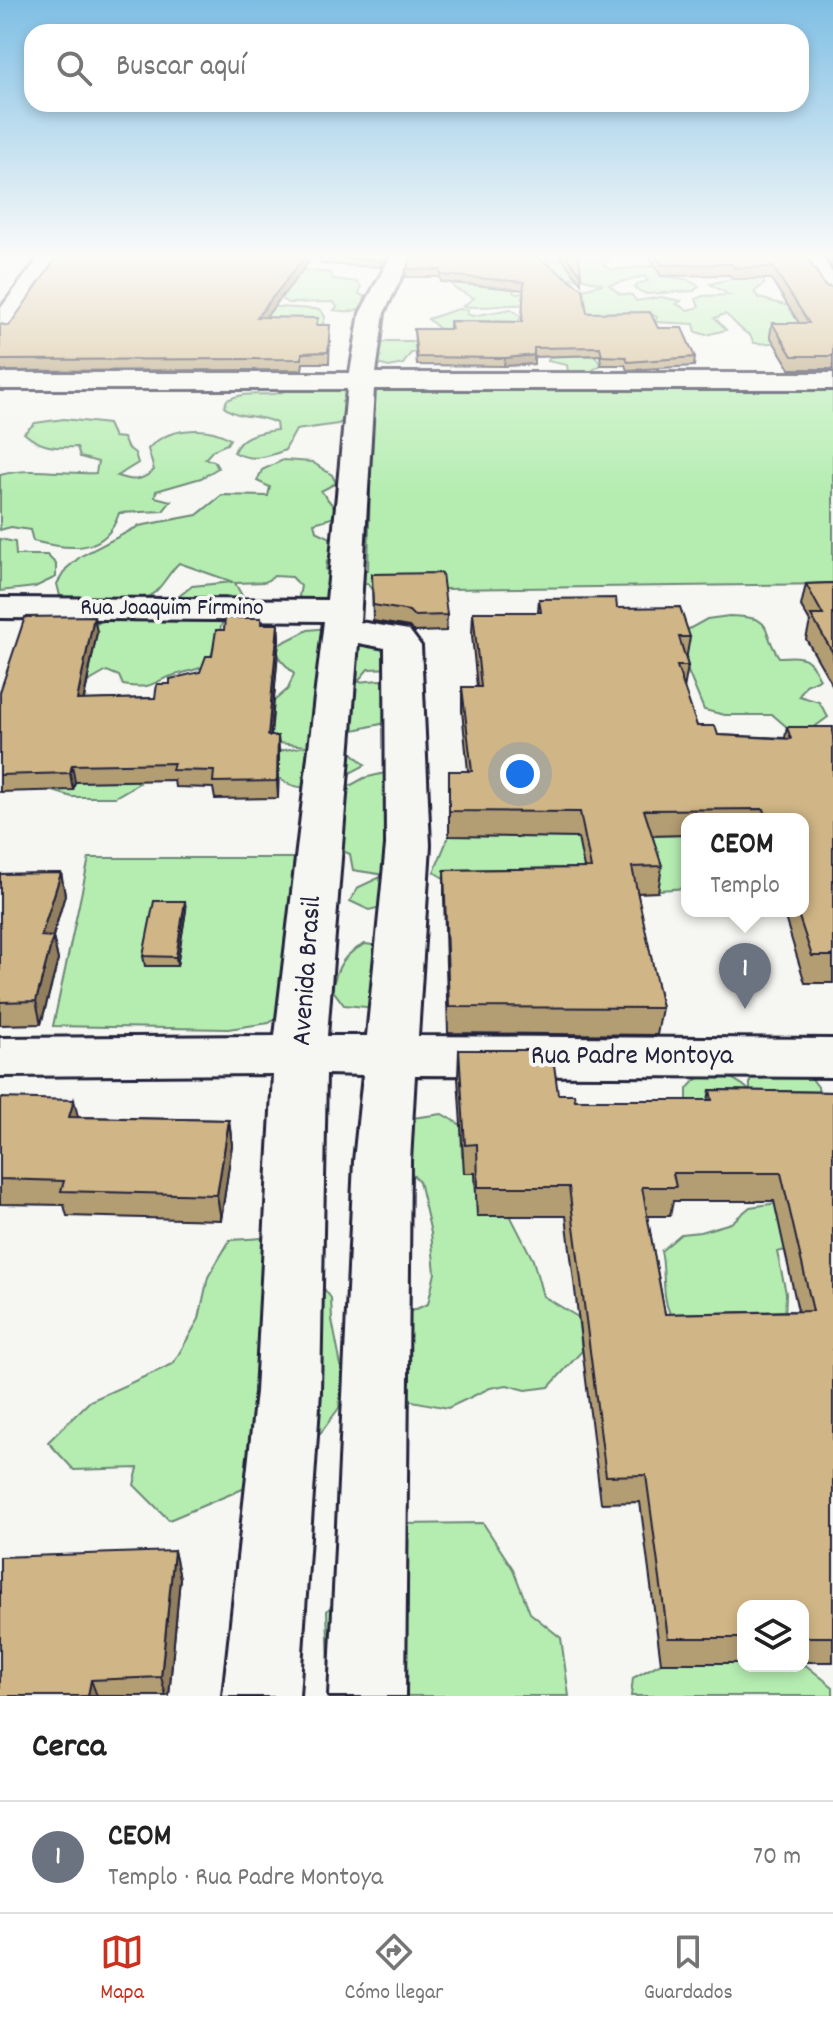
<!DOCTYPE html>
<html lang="es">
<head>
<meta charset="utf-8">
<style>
	body { margin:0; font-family:Dekko,sans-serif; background:#f6f6f6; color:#222 }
	.controls { position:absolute; right:24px; bottom:24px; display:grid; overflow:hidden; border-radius:16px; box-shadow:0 4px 12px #0003 }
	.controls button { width:72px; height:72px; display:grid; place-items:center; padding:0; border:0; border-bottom:2px solid #e0e0e0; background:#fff; color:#222; font:40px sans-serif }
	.you { position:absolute; left:520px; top:774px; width:28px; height:28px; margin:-20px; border:6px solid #fff; border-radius:50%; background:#1a73e8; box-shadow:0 0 0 12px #1a73e833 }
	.badge { display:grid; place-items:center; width:52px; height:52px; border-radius:50%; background:#c8321e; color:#fff; font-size:26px; font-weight:700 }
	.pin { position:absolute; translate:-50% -66px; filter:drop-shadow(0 2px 4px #0008) }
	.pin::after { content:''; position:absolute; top:42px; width:28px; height:24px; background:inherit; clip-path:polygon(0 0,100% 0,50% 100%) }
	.popup { position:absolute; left:681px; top:813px; width:128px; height:104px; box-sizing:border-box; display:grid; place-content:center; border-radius:16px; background:#fff; filter:drop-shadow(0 2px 6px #0005); font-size:26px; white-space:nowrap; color:#767676 }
	.popup b { font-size:30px; color:#222 }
	.popup::after { content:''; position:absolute; left:50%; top:100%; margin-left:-16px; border:16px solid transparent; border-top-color:#fff }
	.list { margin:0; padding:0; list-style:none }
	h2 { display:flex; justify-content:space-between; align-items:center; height:104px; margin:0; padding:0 32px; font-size:34px }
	h2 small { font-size:26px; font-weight:400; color:#767676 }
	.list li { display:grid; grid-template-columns:52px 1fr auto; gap:24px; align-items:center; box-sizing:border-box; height:112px; padding:0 32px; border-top:2px solid #e0e0e0 }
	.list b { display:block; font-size:30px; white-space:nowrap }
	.list p { margin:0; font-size:26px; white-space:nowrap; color:#767676 }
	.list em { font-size:26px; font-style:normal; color:#767676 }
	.icon { flex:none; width:44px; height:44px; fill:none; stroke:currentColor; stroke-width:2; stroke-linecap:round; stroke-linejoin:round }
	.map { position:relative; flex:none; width:833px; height:1696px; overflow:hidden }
	.search { position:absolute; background:#fff; box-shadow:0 4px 12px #0003; left:24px; right:24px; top:24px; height:88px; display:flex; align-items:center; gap:20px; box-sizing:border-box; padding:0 28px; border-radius:24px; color:#767676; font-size:30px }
	.sheet { height:216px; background:#fff }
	nav { display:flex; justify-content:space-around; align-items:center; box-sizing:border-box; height:112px; border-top:2px solid #e0e0e0; background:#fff; font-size:22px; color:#767676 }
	nav a { display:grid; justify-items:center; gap:4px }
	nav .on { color:#c8321e }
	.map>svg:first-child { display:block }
	.green { fill:#b5edb1; stroke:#6c8876; stroke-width:2 }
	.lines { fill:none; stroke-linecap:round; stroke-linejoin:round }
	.minor-casing { stroke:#22223b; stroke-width:6 }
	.minor { fill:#f6f6f2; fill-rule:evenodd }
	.wall { fill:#b39d73; stroke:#22223b; stroke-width:2; fill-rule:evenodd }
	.shaded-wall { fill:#927f5e; stroke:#22223b; stroke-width:2 }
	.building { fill:#d0b686; stroke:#22223b; stroke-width:2; fill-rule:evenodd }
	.labels { text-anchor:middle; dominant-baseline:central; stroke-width:8; stroke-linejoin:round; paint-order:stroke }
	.far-street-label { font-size:24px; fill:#22223b; stroke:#f6f6f2 }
	.street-label { font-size:28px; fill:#22223b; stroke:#f6f6f2 }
</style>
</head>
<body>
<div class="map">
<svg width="833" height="1696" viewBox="0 0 833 1696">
	<rect width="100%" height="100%" fill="#f6f6f2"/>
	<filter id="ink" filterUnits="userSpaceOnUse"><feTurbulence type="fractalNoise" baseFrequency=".0125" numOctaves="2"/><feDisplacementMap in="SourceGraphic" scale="16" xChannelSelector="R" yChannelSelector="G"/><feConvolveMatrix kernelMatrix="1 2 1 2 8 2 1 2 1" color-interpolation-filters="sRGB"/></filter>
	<g filter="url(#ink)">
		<path class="green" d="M239 254H313L300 258 285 268 331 273 333 279 357 282 361 287 359 294 367 298C362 314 348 312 334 310L337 307 334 302 288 303 271 293Z
			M543 254H618L610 257 604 265 611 270 654 266 661 276 686 279 699 286 694 291 646 294 634 288 637 284 648 281 644 276 609 285 620 294 632 295 636 301 661 297 681 301 676 304 688 310 699 307 696 299 703 296 729 295 710 284 739 277 764 279V284L754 292 759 298 789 306 802 326C785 341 777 345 754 343L750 335C739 330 735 321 725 314L715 318 726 330 706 335 696 332 694 324 655 322 657 317 649 313 629 317 587 312 582 289 603 284 580 278H551L543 269 550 262Z
			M452 282 515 289 513 292 516 294 526 293 528 305C506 303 481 310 463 306L474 298 454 288Z
			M262 306 313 309 321 310 325 317 323 324 314 327 205 313Z
			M458 309 468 310 467 314 472 316 511 309 521 316 517 325 524 329H440L428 319Z
			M387 341H421L424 351 411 353 403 364 389 367 377 364 371 348Z
			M574 355 595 356 601 365 583 376 568 372 567 365 548 361 550 356Z
			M799 369 833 370V584L372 590 367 583 344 596 308 608 299 596 301 586 292 577 274 576 265 582 235 583 246 603 224 618 208 665C196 670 186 672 175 675 149 682 156 690 123 685L119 676 107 671 86 683 73 630 173 601 192 586 233 582 179 563C170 571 164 584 155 592 127 616 92 603 60 596L57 584 66 569 81 556 139 526 197 515 222 495 268 496 270 487 257 481 262 470 283 460 312 462 332 475 336 483 321 491 334 507 335 517 314 523 316 531 329 537 342 551 327 560 326 570H368L372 389 788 374Z
			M292 387H341L346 394 342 402 354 405 353 416 338 424 296 430 285 450C268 457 250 462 234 452 241 434 259 433 277 430L276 423C259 414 238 419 224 407L227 400C252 387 271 402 292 387Z
			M64 419 108 424 114 437 123 438 127 447 135 453 138 463 117 476C132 481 141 482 154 470L148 449C167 427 207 425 230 439L227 444 213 450 205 459 214 461 218 468 201 478 156 491 155 497 171 501 163 511 119 513C106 555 69 550 33 541L30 530 11 527 0 530V475C33 466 64 475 96 473L98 462 80 457 77 447C55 448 41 448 24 433L35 423Z
			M0 539 15 542 16 555H47L56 564V577L35 587 0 591Z
			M729 616C778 617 759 629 779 657 805 656 808 655 820 679L806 685 799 696 819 702 828 717 813 728H788L773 715H725L704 710 687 669 667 641 707 619Z
			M328 628 358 643 381 637 395 668 368 669 357 682 380 680 412 686 390 722 340 733 348 749 365 765C331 783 297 804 268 767L269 753 306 746 260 741 274 701 288 689 294 674 280 659 276 646 308 630Z
			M127 772 139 783 115 797H72L53 791 61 781Z
			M385 773 397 777 389 905 369 910 350 901 359 887 385 875 353 870 350 854 333 847 331 813 347 803 344 789 364 778Z
			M687 819V888L659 890 636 887 651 821Z
			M452 828 587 834 600 882 485 903 434 872Z
			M89 858H303L292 1008 269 1023 228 1029 53 1026Z
			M365 944 389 947 388 1009 344 1005 332 989C337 966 344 954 365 944Z
			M806 1071 818 1087 819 1096 687 1106V1089C704 1066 732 1074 750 1091V1077Z
			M442 1114 461 1125 462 1156 490 1176 533 1260 543 1296 578 1317 582 1351 549 1387 526 1390 507 1385 490 1388 448 1408 407 1400 397 1317 428 1304 435 1273 431 1233 419 1181 386 1147 397 1120Z
			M793 1201 795 1248 777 1252 786 1293 785 1320 670 1314C661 1294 666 1272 661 1251L681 1234 700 1232 731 1223 750 1207Z
			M280 1237 302 1259 331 1298 332 1320 342 1371 339 1408 308 1450 257 1483 169 1520 134 1485 138 1468 74 1470 48 1442 90 1401 173 1364 199 1319 208 1277 230 1240Z
			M483 1523 513 1569 530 1613 561 1638 569 1696H330L327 1611 399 1524Z
			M743 1656V1666H803V1663L833 1687V1696H631L633 1678 661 1663Z"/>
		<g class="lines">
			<g class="minor-casing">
				<path id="minor" d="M42 254H63C50 276 25 324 0 330V309Z
					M392 254H413L384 313 376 373H833V389H374L360 622 409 630 421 646 430 845 418 1036 833 1039V1077L415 1075 410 1161 405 1696H329L354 1161 363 1075 326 1074 320 1392 299 1696H223L256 1392 273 1074 0 1076V1038L275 1036 324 621 0 618V598L327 600 347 389H0V373H350L360 313ZM358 643 385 648 386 845 367 1036H327Z
					M799 254H820L833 274V298L825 296Z"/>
			</g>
			<use href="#minor" class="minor"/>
		</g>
		<path class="wall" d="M390 254 381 267 321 264 320 257Z
			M533 254 587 313 658 328 695 357 694 366 627 370 625 365H601L600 355 534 357V364L504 366 417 365 414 329H450V321L522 322 524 290 441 282 440 277H406V269Z
			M559 254H578L581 275V283Z
			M648 254H805L825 286 833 288V369H790L770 336 772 323H799L771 279H733L730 275 661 276Z
			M822 254H833V269Z
			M308 263 266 317 319 325 330 335 329 363H303L302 370 0 371V324L9 326Z
			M372 574 447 615 446 631 414 632 409 627 373 621Z
			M833 583V686L806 639 810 622 801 606 806 584Z
			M539 599 617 608 690 637 686 660 688 666 684 689 697 726 718 735 785 738 787 727H833V983H805L783 911H803V819H687V835L652 836 662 866 658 892 637 893 662 1008 657 1035 448 1033 444 896V870L584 868 578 838 449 836V771H468L462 711V687H477L472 635 473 612H538Z
			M261 618 262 624H278L279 639 271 736H278L279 753 278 798 215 799 213 788 175 787 174 780 75 782 73 790 0 792V692L97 632 84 700 155 698 170 684 200 672 212 656 224 630Z
			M61 873 65 895 53 937 58 960 41 1024 0 1025V874Z
			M186 910 177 966H145L143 956Z
			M459 1050 558 1094 575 1100H708L710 1090 833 1092V1662H803V1606H743V1663H661L640 1502 601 1503 566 1216H477L475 1173H464L458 1078ZM673 1201H774L798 1311 665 1314 647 1216H670Z
			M0 1098 78 1117 229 1120 232 1145 221 1220 67 1216 64 1205 0 1204Z
			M174 1551 180 1578 169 1696H0Z"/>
		<path class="shaded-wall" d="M31 254H39L32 262Z
			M307 254 308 263 258 327 257 317Z
			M385 254H390L381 267V260Z
			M534 355V364L504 366 505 358Z
			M94 616 97 632 80 717 77 700Z
			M278 624 279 639 269 753 268 736Z
			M278 736 279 753 278 798 277 781Z
			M72 765 75 782 73 790 70 773Z
			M61 873 65 895 46 959 41 936Z
			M185 901 186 910 177 966 176 957Z
			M53 937 58 960 41 1024 36 1001Z
			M74 1100 80 1125 69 1117Z
			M229 1120 232 1145 221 1220 217 1195Z
			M174 1551 180 1578 169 1696H166L161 1677Z
			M91 1680 97 1696H88Z"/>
		<path class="building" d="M59 254H307L257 317 318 318 316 325H330L328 352 302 353V359L0 360V324L9 326Z
			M324 254H385L381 260 320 257Z
			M413 254H533L583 289 587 313 650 312 658 328H682L695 357 628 362 626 357 602 356 600 347 534 348V355L505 358 417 357 414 329H452L450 321 522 322 524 282 441 275 440 270 406 269Z
			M565 254H578L581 275Z
			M655 254H805L825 286 833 288V356H792L772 323H809L773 267 734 268 732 264 662 265Z
			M442 573 447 615 414 616 409 611 373 605 372 574Z
			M833 583V653L811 615H823L806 584Z
			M616 598 617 608 680 607 690 637H679L688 666H677L697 726H715L718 735 791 739 787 727H833V956H812L797 911H803V819H767L764 809 644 810 662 866 632 867 662 1008 449 1007 444 870 591 868 580 812 449 811V771H472L462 687H481L473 612H541L539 599Z
			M94 616 77 700 155 698 157 684H170V679L200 672 206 656H212L216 630H224L225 618H261V624H278L268 736H278L277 781 213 782 214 771 172 770 174 763 72 765 70 773 0 775V692L25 617Z
			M61 873 41 936 53 937 36 1001 0 1002V874Z
			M154 901H185L176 957 143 956Z
			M459 1050H552L558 1094H574L575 1100H712L710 1090 833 1092V1637H803V1606H743V1638H668L646 1475 606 1476 569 1187H478L477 1144 465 1145ZM673 1173H781L813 1311 665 1314 642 1187H676Z
			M0 1098 74 1100 69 1117 229 1120 217 1195 61 1191 64 1181 0 1179Z
			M174 1551 161 1677 91 1680 88 1696H0V1557Z"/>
	</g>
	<linearGradient id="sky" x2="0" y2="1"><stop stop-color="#7ebee4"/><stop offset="0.52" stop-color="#fbfbf9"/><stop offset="1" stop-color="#fbfbf9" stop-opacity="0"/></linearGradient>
	<rect width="833" height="492" fill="url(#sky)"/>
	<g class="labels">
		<g class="far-street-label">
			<text x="172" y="609">Rua Joaquim Firmino</text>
		</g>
		<g class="street-label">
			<text transform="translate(309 971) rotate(-86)">Avenida Brasil</text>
			<text x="632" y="1058">Rua Padre Montoya</text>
		</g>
	</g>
</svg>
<div class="controls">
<button><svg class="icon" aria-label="layers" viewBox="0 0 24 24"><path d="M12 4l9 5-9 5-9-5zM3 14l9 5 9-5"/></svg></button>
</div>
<div class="you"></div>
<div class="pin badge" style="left:745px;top:1009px;background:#6b7280">1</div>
<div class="popup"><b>CEOM</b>Templo</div>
<div class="search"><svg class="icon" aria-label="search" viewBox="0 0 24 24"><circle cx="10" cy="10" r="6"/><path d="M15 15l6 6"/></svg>Buscar aquí</div>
</div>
<section class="sheet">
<h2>Cerca<small></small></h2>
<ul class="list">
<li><span class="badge" style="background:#6b7280">1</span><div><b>CEOM</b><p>Templo · Rua Padre Montoya</p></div><em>70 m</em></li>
</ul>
</section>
<nav>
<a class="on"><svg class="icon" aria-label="map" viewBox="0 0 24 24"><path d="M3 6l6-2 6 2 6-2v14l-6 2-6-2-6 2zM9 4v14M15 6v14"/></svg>Mapa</a>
<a><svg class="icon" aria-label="directions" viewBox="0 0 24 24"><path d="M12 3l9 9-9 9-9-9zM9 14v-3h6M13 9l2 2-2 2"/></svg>Cómo llegar</a>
<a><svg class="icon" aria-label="saved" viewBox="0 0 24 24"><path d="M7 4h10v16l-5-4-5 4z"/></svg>Guardados</a>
</nav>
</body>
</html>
